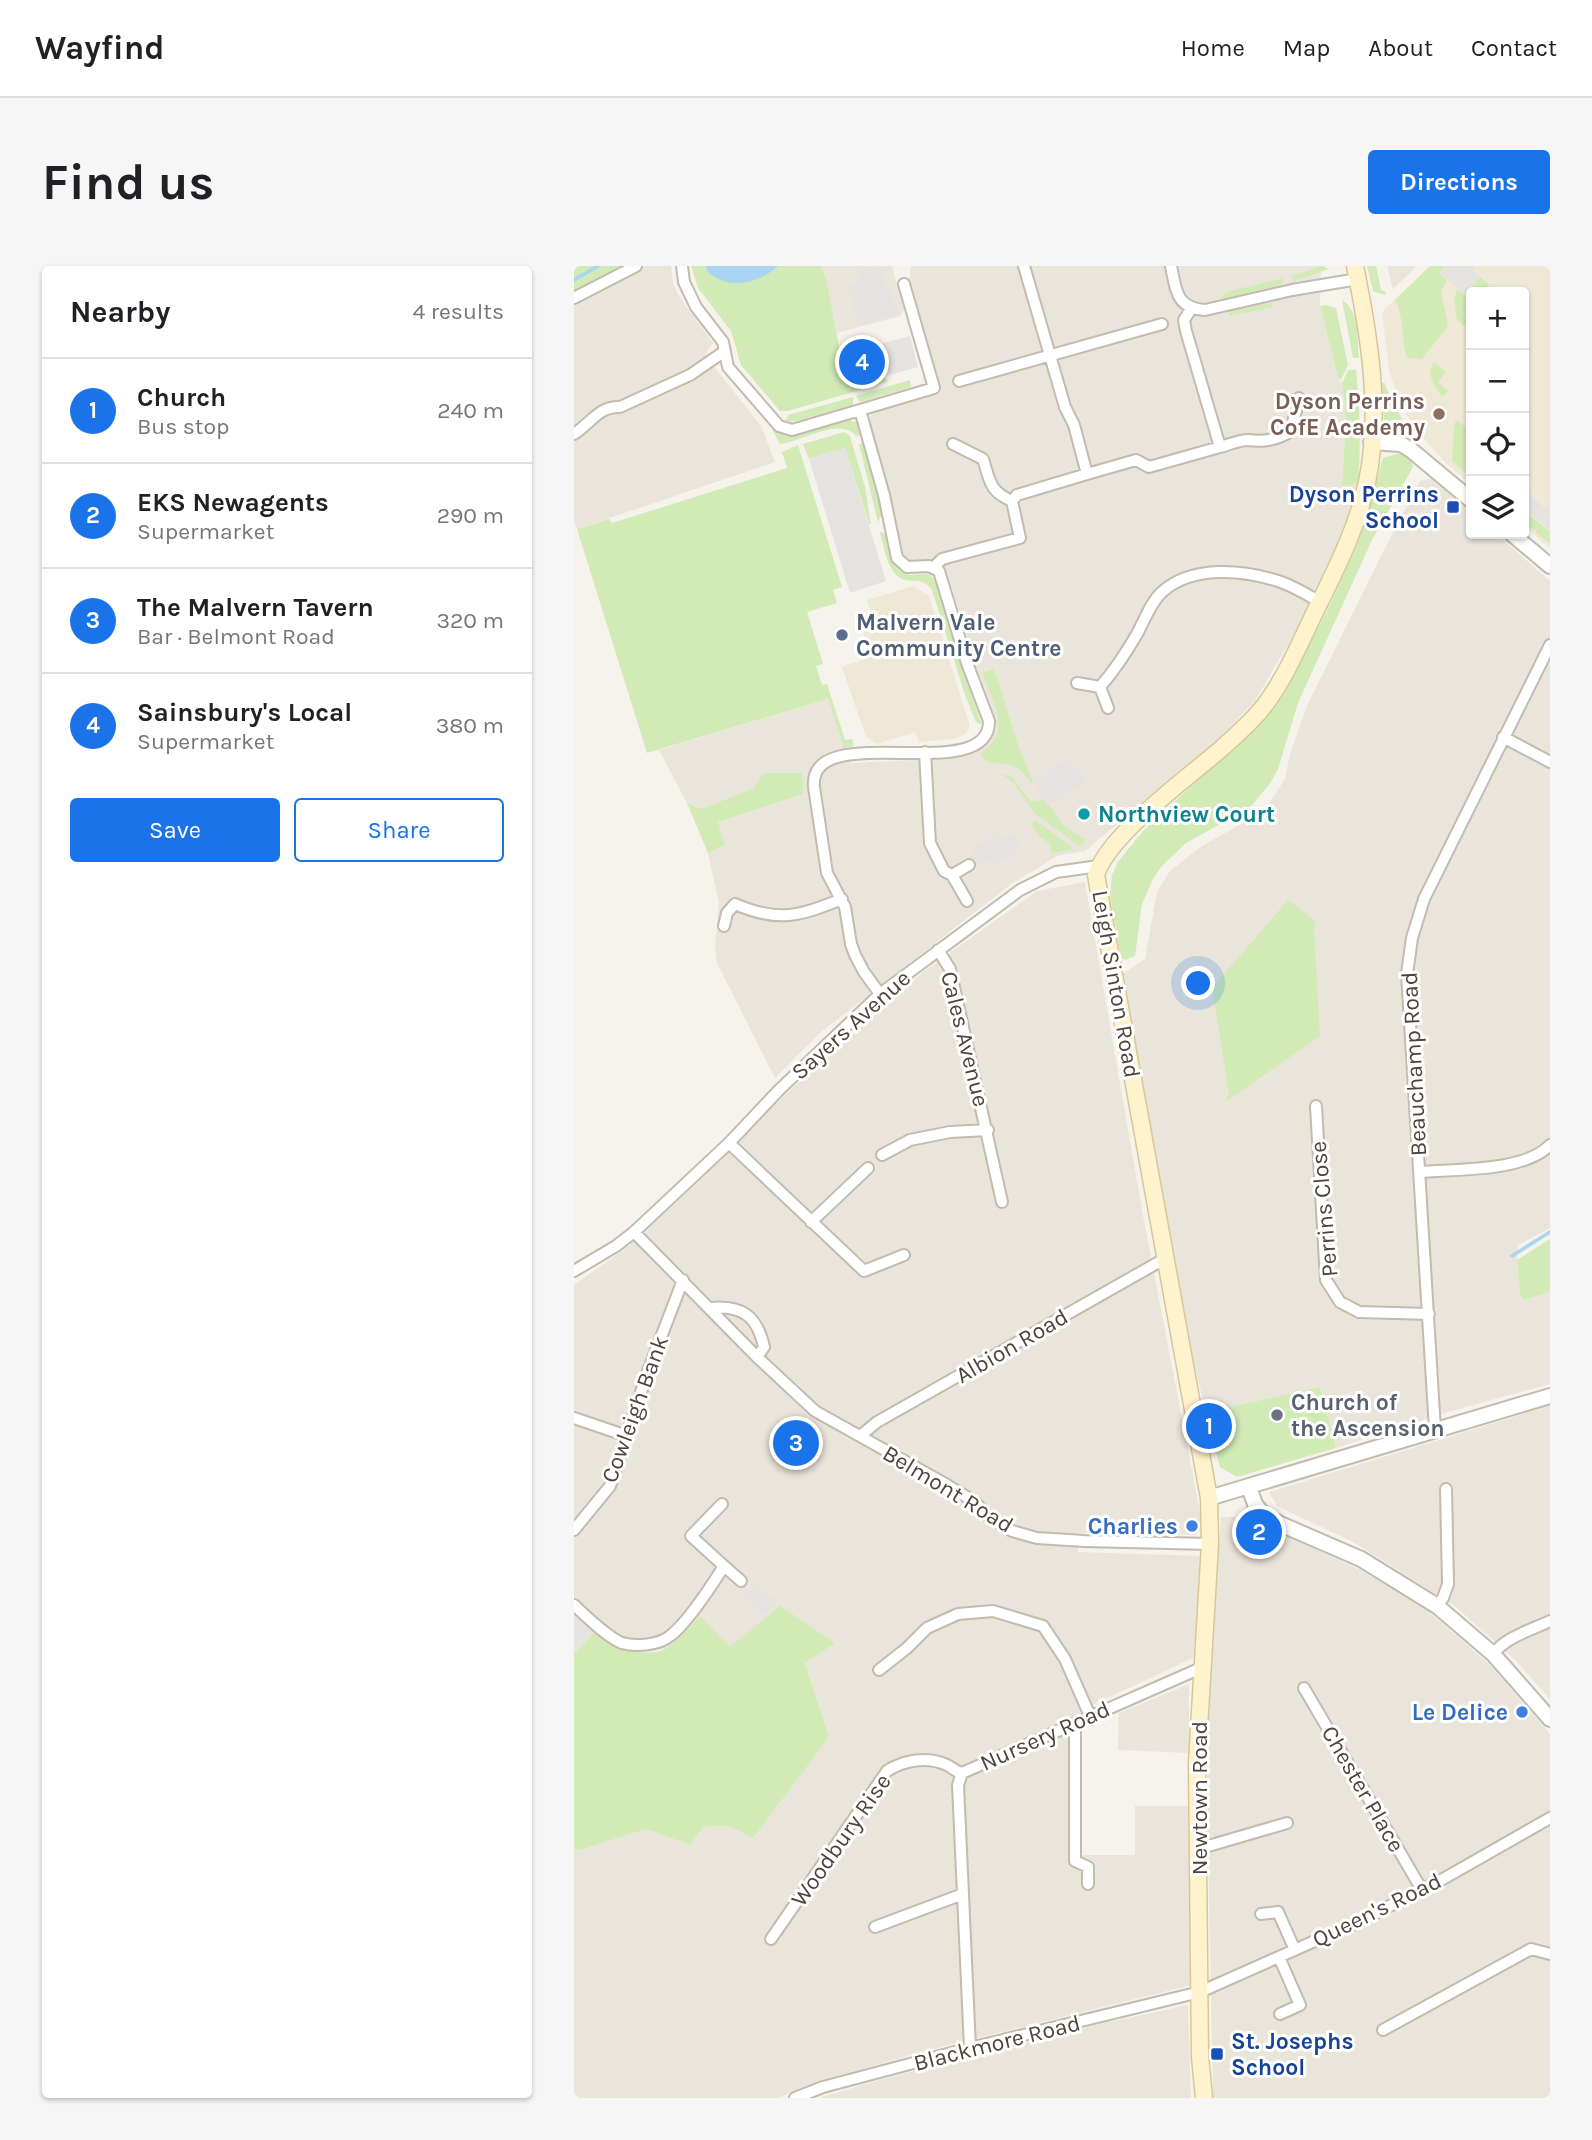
<!DOCTYPE html>
<html lang="en">
<head>
<meta charset="utf-8">
<style>
	body { margin:0; font-family:Karla,sans-serif; background:#f6f6f6; color:#202124 }
	.controls { position:absolute; right:21px; top:21px; display:grid; overflow:hidden; border-radius:7px; box-shadow:0 2px 5px #0004 }
	.controls button { width:63px; height:63px; display:grid; place-items:center; padding:0; border:0; border-bottom:2px solid #e0e0e0; background:#fff; color:#202124; font:35px sans-serif }
	.you { position:absolute; left:625px; top:718px; width:24px; height:24px; margin:-18px; border:5px solid #fff; border-radius:50%; background:#1a73e8; box-shadow:0 0 0 10px #1a73e833 }
	.badge { display:grid; place-items:center; width:46px; height:46px; border-radius:50%; background:#1a73e8; color:#fff; font-size:23px; font-weight:700 }
	.pin { position:absolute; translate:-50% -50%; border:4px solid #fff; box-shadow:0 2px 7px #0006 }
	.list { margin:0; padding:0; list-style:none }
	h2 { display:flex; justify-content:space-between; align-items:center; height:91px; margin:0; padding:0 28px; font-size:30px }
	h2 small { font-size:23px; font-weight:400; color:#757577 }
	.list li { display:grid; grid-template-columns:46px 1fr auto; gap:21px; align-items:center; box-sizing:border-box; height:105px; padding:0 28px; border-top:2px solid #e0e0e0 }
	.list b { display:block; font-size:26px; white-space:nowrap }
	.list p { margin:0; font-size:23px; white-space:nowrap; color:#757577 }
	.list em { font-size:23px; font-style:normal; color:#757577 }
	.actions { display:flex; gap:14px; padding:21px 28px }
	.actions a { flex:1; padding:16px 0; border:2px solid #1a73e8; border-radius:7px; text-align:center; font-size:24px; color:#1a73e8 }
	.actions .main { background:#1a73e8; color:#fff }
	.icon { flex:none; width:38px; height:38px; fill:none; stroke:currentColor; stroke-width:2; stroke-linecap:round; stroke-linejoin:round }
	.map { position:relative; flex:none; width:976px; height:1832px; overflow:hidden; border-radius:7px }
	header { display:flex; align-items:center; gap:42px; box-sizing:border-box; height:98px; padding:0 35px; background:#fff; border-bottom:2px solid #e0e0e0 }
	header strong { font-size:33px }
	nav { display:flex; gap:38px; margin-inline-start:auto; font-size:24px }
	.intro { display:flex; align-items:center; justify-content:space-between; box-sizing:border-box; height:168px; padding:0 42px }
	h1 { margin:0; font-size:49px }
	.button { padding:18px 32px; border-radius:7px; background:#1a73e8; color:#fff; font-size:24px; font-weight:700 }
	main { display:flex; gap:42px; padding:0 42px }
	aside { flex:1; background:#fff; border-radius:7px; box-shadow:0 2px 5px #0004 }
	.map>svg:first-child { display:block }
	.residential { fill:#eae5da }
	.education { fill:#efe8d6 }
	.green { fill:#d2eab5 }
	.parking { fill:#e5e3e0 }
	.water { fill:#a9d4f2 }
	.lines { fill:none; stroke-linecap:round; stroke-linejoin:round }
	.stream { stroke:#a9d4f2; stroke-width:3.5 }
	.minor-casing { stroke:#c2bbae; stroke-width:14 }
	.tertiary-casing { stroke:#c2bbae; stroke-width:18 }
	.secondary-casing { stroke:#d6c79b; stroke-width:19 }
	.minor { stroke:#fff; stroke-width:10 }
	.tertiary { stroke:#fff; stroke-width:14 }
	.secondary { stroke:#fff3cd; stroke-width:16 }
	.education-dot { fill:#8d6e63; stroke:#fff; stroke-width:2.5 }
	.transit-dot { fill:#1a4fb4; stroke:#fff; stroke-width:2.5 }
	.service-dot { fill:#5c6f8a; stroke:#fff; stroke-width:2.5 }
	.culture-dot { fill:#0f9aa8; stroke:#fff; stroke-width:2.5 }
	.worship-dot { fill:#6b7280; stroke:#fff; stroke-width:2.5 }
	.shop-dot { fill:#3f7fe0; stroke:#fff; stroke-width:2.5 }
	.labels { text-anchor:middle; dominant-baseline:central; stroke-width:6; stroke-linejoin:round; paint-order:stroke }
	.education-label { font-size:23px; font-weight:bold; fill:#785e54; stroke:#fff; text-anchor:end }
	.transit-label { font-size:23px; font-weight:bold; fill:#164399; stroke:#fff; text-anchor:end }
	.service-label { font-size:23px; font-weight:bold; fill:#4e5e75; stroke:#fff; text-anchor:start }
	.culture-label { font-size:23px; font-weight:bold; fill:#0d838f; stroke:#fff; text-anchor:start }
	.street-label { font-size:23px; fill:#4b4439; stroke:#fff }
	.worship-label { font-size:23px; font-weight:bold; fill:#5b616d; stroke:#fff; text-anchor:start }
	.shop-label { font-size:23px; font-weight:bold; fill:#366cbe; stroke:#fff; text-anchor:end }
</style>
</head>
<body>
<header>
<strong>Wayfind</strong>
<nav><a>Home</a><a>Map</a><a>About</a><a>Contact</a></nav>
</header>
<div class="intro"><h1>Find us</h1><a class="button">Directions</a></div>
<main>
<aside>
<h2>Nearby<small>4 results</small></h2>
<ul class="list">
<li><span class="badge">1</span><div><b>Church</b><p>Bus stop</p></div><em>240 m</em></li>
<li><span class="badge">2</span><div><b>EKS Newagents</b><p>Supermarket</p></div><em>290 m</em></li>
<li><span class="badge">3</span><div><b>The Malvern Tavern</b><p>Bar · Belmont Road</p></div><em>320 m</em></li>
<li><span class="badge">4</span><div><b>Sainsbury's Local</b><p>Supermarket</p></div><em>380 m</em></li>
</ul>
<div class="actions"><a class="main">Save</a><a>Share</a></div>
</aside>
<div class="map">
<svg width="976" height="1832" viewBox="0 0 976 1832">
	<rect width="100%" height="100%" fill="#f6f3ec"/>
	<path class="residential" d="M52 0H97L99 18 106 32 139 77 132 86 138 98 187 160 201 196 3 263 0 255V27Z
		M247 0H318L330 44 326 50 263 67Z
		M337 0H747L746 40 764 112 768 117 772 149 768 220 784 218 767 270 727 356 681 435 643 475 511 585 483 590 436 619 247 766 201 812 143 697 141 680 145 637 134 587 151 579 143 556 229 528 180 522 128 544 113 537 85 484 254 433 276 497 362 493 387 490 406 484 419 471 422 460 420 447 402 400 374 310 367 300 360 296 353 294 339 296 329 290 314 218 294 153 302 145 367 126 335 16Z
		M813 0H843L819 23Z
		M859 212 897 246V268H922L976 315V962L944 979 943 994 946 1028 950 1034 976 1026V1118L874 1146 762 1182 746 1121 632 1146 617 1086 544 711 571 693 583 626 596 605 628 580 669 557 695 537 711 513 716 488 733 440 806 292 846 215Z
		M511 616 568 944 629 1262 621 1269 504 1267V1286L626 1290 625 1339 619 1392 506 1445 508 1589H561V1540H614L618 1719 355 1784 245 1815 204 1832H0V1583L6 1584 72 1563 116 1579 129 1561 155 1560 255 1471 231 1397 156 1381 126 1350 92 1382 70 1387 51 1382 21 1366 0 1387V1019L55 980 213 827 350 705 463 625Z
		M976 1140V1433L942 1395 882 1341 779 1276 703 1240 695 1226Z
		M647 1251H666L712 1270 786 1304 849 1341 915 1398 976 1468V1832H639L632 1479Z
		M615 1418V1487L544 1484 545 1447Z
		M614 1739 617 1832H245L305 1814 521 1759Z"/>
	<path class="education" d="M856 0H976V282L950 260V26H897V218L873 198 840 162 825 134 815 105 808 46Z
		M339 320 355 330 395 457V463L391 468 380 473 345 476 341 466 303 478 292 471 268 401 297 391 289 366 301 360 293 334Z"/>
	<path class="green" d="M0 0H52L0 27Z
		M117 0H247L252 13 265 80 277 121 311 111 313 116 214 145H206L167 99 157 65 124 22Z
		M749 0 754 3 720 15 717 10Z
		M793 0H802L807 24 812 26 811 29 799 25Z
		M856 0H871L866 7 873 14 867 26 874 60 848 93 833 92C827 74 830 50 821 34Z
		M906 11 914 18 915 26H897V65L883 54 880 34 883 23 891 29Z
		M709 12V18L649 33 648 31 652 26Z
		M768 34C786 45 783 73 785 92H779Z
		M696 37 700 41 655 50 653 45Z
		M752 39 762 42 774 99 767 114 764 112 746 40Z
		M860 96 872 106 864 116 874 125 868 131C862 120 850 108 860 96Z
		M774 104H782C786 143 787 179 784 218L768 220 772 149 768 117Z
		M336 114 337 121 286 136 282 130Z
		M808 117H810L834 165 820 164 810 156Z
		M279 131V139L222 155H212L214 149Z
		M273 154 282 156 287 169 282 170C266 150 228 176 206 178L196 159C221 179 246 160 273 154Z
		M883 154 895 164 897 161V211L878 195 880 158Z
		M270 166 276 170 291 221 297 258H295L271 182 235 193 229 178Z
		M289 177 306 240 307 250 304 256 285 178Z
		M224 179 268 321 259 324 263 337 233 346 249 398 242 400 248 419 253 418 271 474 278 473 280 480 270 482 254 433 73 487 3 263 35 253 38 257 213 202 208 186Z
		M822 188H828L838 196 839 201 798 274 724 437 704 503 697 516 679 538 668 546 612 577 587 601 579 613 568 638 561 690 551 694 547 692 536 631 538 609 544 596 563 572 578 556 691 453 711 425 754 343 784 277 809 192Z
		M950 244 976 266V278L950 256Z
		M308 266 312 269C314 285 317 307 338 309 343 309 349 308 355 308L363 316 390 408 408 459 402 456 391 429 358 324C347 310 341 318 328 313 313 306 310 280 306 267Z
		M420 403C433 441 442 480 459 515L457 517C452 510 447 503 439 500 427 494 413 502 406 488 439 465 420 437 408 407Z
		M190 507H228L229 528 144 556 151 579 134 587 113 537 128 543 180 522Z
		M427 508 437 510 457 536 472 534 488 558 511 574 508 579H504L460 547 440 517Z
		M461 554 498 581V584L478 587 476 578 465 570 457 557Z
		M714 634 742 655 740 662 746 770 653 835 652 832 655 828 638 722Z
		M976 973V1026L950 1034 946 1028 943 994Z
		M746 1121 762 1182 663 1211 646 1201 632 1146Z
		M206 1340 261 1377 231 1397 255 1471 179 1572 155 1560 129 1561 116 1579 72 1563 6 1584 0 1583V1387L21 1366C42 1377 71 1396 94 1381 106 1372 116 1360 126 1350L156 1381Z"/>
	<path class="parking" d="M307 0 313 23 317 22 324 49 285 59 274 20 286 17 283 6Z
		M871 0H901L898 4 906 11 891 29 866 7Z
		M336 70 344 101 315 109 306 78Z
		M271 182 312 315 276 327 235 193Z
		M950 224 972 243 976 239V264L950 242Z
		M493 493 514 515 473 540 459 515Z
		M425 565 431 573 441 568 447 574 442 578 446 582 422 600 416 594 399 604 393 594 401 589 398 583Z
		M182 1318 205 1335 189 1349 168 1332Z
		M1 1351 19 1364 0 1382V1352Z"/>
	<path class="water" d="M132 0H204C184 18 154 25 133 5Z"/>
	<g class="lines">
		<path class="stream" d="M0 14 24 0
			M938 990 976 966"/>
		<g class="minor-casing">
			<path id="minor" d="M108 0 110 16 122 41 149 76 154 101 205 160 218 164 286 144 310 229 323 292 333 301 355 300 365 305 393 397 415 455C416 522 234 451 240 521L253 607 271 641 277 678 281 689 290 706 306 728
				M597 0C602 24 602 42 631 44L718 24 784 13
				M0 32 62 0
				M385 115 588 58
				M286 144 360 122 330 18
				M0 168C17 157 25 140 46 141L116 109 151 85
				M379 178 409 193C416 215 415 225 438 235
				M646 181C654 179 665 174 674 174 689 176 704 174 717 165L725 132
				M513 208 562 194 575 201 646 181 612 65 610 54 617 43
				M438 235 443 229 513 208 500 159 491 141 450 0
				M360 301 368 293 446 272 438 235
				M503 417 526 421
				M534 442 526 421C540 405 552 387 563 368 570 355 577 336 588 326 619 298 671 304 707 316 721 321 734 329 746 336
				M929 471 976 496
				M351 486 356 577 370 605 378 609 395 599
				M378 609 393 635
				M150 660 153 647 161 638C205 657 225 650 268 633
				M364 684 376 703 428 936
				M742 840 752 1014 766 1036 785 1046 855 1048
				M155 877 290 1005 330 989
				M308 889 336 874 376 866 414 864
				M846 906C883 903 950 906 976 879
				M237 956 294 902
				M60 966 183 1091 241 1145 368 1216 401 1236 414 1250 438 1265 463 1272 510 1275 636 1278
				M0 1005 42 980 60 966 155 877 205 824 306 728 446 624 482 606 525 600
				M136 1042C167 1039 183 1049 190 1081L183 1091
				M0 1152 53 1170
				M861 1164 833 708 838 672 850 633 976 379
				M286 1170 303 1156 592 992
				M148 1238 117 1270 150 1300
				M0 1264 36 1220 74 1105 109 1014
				M0 1339C12 1350 33 1371 48 1377 61 1381 85 1379 96 1370 113 1357 138 1319 150 1300L167 1315
				M863 1340 869 1332 874 1318 872 1223
				M919 1388C932 1371 957 1364 976 1355
				M305 1404 333 1382 353 1362 384 1348 419 1345 469 1360 491 1393 516 1450
				M730 1422 848 1624
				M501 1457V1595L514 1601V1618
				M624 1583 713 1557
				M687 1648 704 1646 721 1684
				M301 1661 389 1628
				M197 1673 313 1505C330 1494 353 1490 373 1499 379 1502 382 1506 388 1507
				M705 1691 726 1739 706 1748
				M809 1764 957 1683 976 1688
				M396 1782 384 1519 388 1507 627 1402
				M221 1832 249 1821 396 1782 626 1726 788 1654 869 1613 976 1552"/>
		</g>
		<g class="tertiary-casing">
			<path id="tertiary" d="M797 176 827 178 837 184 897 234
				M938 268 976 300
				M675 1221 681 1238 688 1247 704 1257 787 1293 863 1340 919 1388 976 1453
				M635 1232 976 1130"/>
		</g>
		<g class="secondary-casing">
			<path id="secondary" d="M630 1832 626 1791 623 1496 636 1278 635 1232 522 609C534 569 615 511 648 482 661 470 674 459 686 445 709 417 724 381 740 348 761 305 783 263 793 216 808 145 795 69 781 0"/>
		</g>
		<use href="#minor" class="minor"/>
		<use href="#tertiary" class="tertiary"/>
		<use href="#secondary" class="secondary"/>
	</g>
	<circle class="education-dot" cx="865" cy="148" r="7"/>
	<g class="transit-dot">
		<rect x="872" y="234" width="14" height="14" rx="3.5"/>
		<rect x="636" y="1781" width="14" height="14" rx="3.5"/>
	</g>
	<circle class="service-dot" cx="268" cy="369" r="7"/>
	<circle class="culture-dot" cx="510" cy="548" r="7"/>
	<circle class="worship-dot" cx="703" cy="1149" r="7"/>
	<g class="shop-dot">
		<circle cx="618" cy="1260" r="7"/>
		<circle cx="948" cy="1446" r="7"/>
	</g>
	<g class="labels">
		<g class="education-label">
			<text x="851" y="135">Dyson Perrins<tspan x="851" dy="26">CofE Academy</tspan></text>
		</g>
		<g class="transit-label">
			<text x="865" y="228">Dyson Perrins<tspan x="865" dy="26">School</tspan></text>
			<text x="657" y="1775" text-anchor="start">St. Josephs<tspan x="657" dy="26">School</tspan></text>
		</g>
		<g class="service-label">
			<text x="282" y="356">Malvern Vale<tspan x="282" dy="26">Community Centre</tspan></text>
		</g>
		<g class="culture-label">
			<text x="524" y="548">Northview Court</text>
		</g>
		<g class="street-label">
			<text transform="translate(542 718) rotate(80)">Leigh Sinton Road</text>
			<text transform="translate(277 759) rotate(-42)">Sayers Avenue</text>
			<text transform="translate(391 773) rotate(76)">Cales Avenue</text>
			<text transform="translate(840 798) rotate(-93)">Beauchamp Road</text>
			<text transform="translate(750 943) rotate(-95)">Perrins Close</text>
			<text transform="translate(438 1080) rotate(-30)">Albion Road</text>
			<text transform="translate(61 1143) rotate(-70)">Cowleigh Bank</text>
			<text transform="translate(374 1223) rotate(31)">Belmont Road</text>
			<text transform="translate(471 1470) rotate(-24)">Nursery Road</text>
			<text transform="translate(789 1523) rotate(60)">Chester Place</text>
			<text transform="translate(625 1532) rotate(-90)">Newtown Road</text>
			<text transform="translate(267 1574) rotate(-55)">Woodbury Rise</text>
			<text transform="translate(803 1644) rotate(-26)">Queen's Road</text>
			<text transform="translate(423 1777) rotate(-14)">Blackmore Road</text>
		</g>
		<g class="worship-label">
			<text x="717" y="1136">Church of<tspan x="717" dy="26">the Ascension</tspan></text>
		</g>
		<g class="shop-label">
			<text x="604" y="1260">Charlies</text>
			<text x="934" y="1446">Le Delice</text>
		</g>
	</g>
</svg>
<div class="controls">
<button>+</button>
<button>−</button>
<button><svg class="icon" aria-label="locate" viewBox="0 0 24 24"><circle cx="12" cy="12" r="6"/><path d="M12 2v4M12 18v4M2 12h4M18 12h4"/></svg></button>
<button><svg class="icon" aria-label="layers" viewBox="0 0 24 24"><path d="M12 4l9 5-9 5-9-5zM3 14l9 5 9-5"/></svg></button>
</div>
<div class="you"></div>
<div class="pin badge" style="left:635px;top:1160px">1</div>
<div class="pin badge" style="left:685px;top:1266px">2</div>
<div class="pin badge" style="left:222px;top:1177px">3</div>
<div class="pin badge" style="left:288px;top:96px">4</div>
</div>
</main>
</body>
</html>
